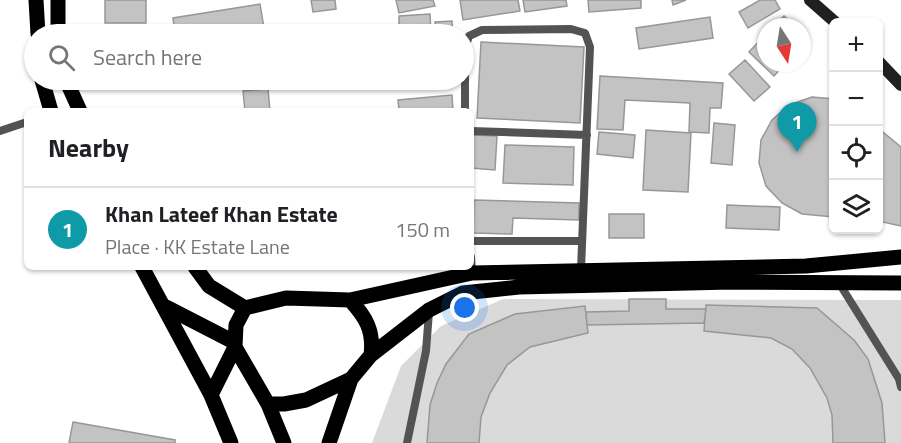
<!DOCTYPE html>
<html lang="en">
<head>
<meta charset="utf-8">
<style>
	body { margin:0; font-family:"Titillium Web",sans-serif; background:#f2f2f2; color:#202124 }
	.controls { position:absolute; right:18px; top:18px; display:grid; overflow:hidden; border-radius:9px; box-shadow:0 2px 4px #0004 }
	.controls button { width:54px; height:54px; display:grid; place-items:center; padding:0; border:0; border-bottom:2px solid #e0e0e0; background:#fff; color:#202124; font:30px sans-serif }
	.compass { position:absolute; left:757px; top:18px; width:54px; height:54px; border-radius:50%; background:#fff; box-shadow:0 2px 4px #0004; rotate:168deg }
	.you { position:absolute; left:465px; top:308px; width:21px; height:21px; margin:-15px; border:4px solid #fff; border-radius:50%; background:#1a73e8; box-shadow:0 0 0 9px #1a73e833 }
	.badge { display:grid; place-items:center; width:39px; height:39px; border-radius:50%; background:#7c3aed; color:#fff; font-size:20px; font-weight:700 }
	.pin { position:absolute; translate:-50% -50px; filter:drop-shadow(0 2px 3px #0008) }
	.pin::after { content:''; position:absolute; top:32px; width:21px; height:18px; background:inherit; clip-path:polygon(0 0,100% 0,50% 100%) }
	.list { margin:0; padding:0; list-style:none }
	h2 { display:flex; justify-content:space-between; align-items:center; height:78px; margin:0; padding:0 24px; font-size:26px }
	h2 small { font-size:20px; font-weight:400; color:#757577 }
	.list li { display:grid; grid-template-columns:39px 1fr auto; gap:18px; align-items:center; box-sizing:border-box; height:84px; padding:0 24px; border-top:2px solid #e0e0e0 }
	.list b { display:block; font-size:22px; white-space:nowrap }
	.list p { margin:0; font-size:20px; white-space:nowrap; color:#757577 }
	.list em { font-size:20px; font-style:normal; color:#757577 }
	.icon { flex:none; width:33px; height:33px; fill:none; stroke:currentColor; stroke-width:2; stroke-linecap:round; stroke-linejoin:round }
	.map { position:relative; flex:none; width:901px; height:443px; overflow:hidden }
	.search { position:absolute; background:#fff; box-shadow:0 2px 4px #0004; left:24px; top:24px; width:450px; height:66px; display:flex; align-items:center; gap:15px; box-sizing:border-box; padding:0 21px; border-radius:33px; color:#757577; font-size:22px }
	.panel { position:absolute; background:#fff; box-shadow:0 2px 4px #0004; left:24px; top:108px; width:450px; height:162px; border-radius:9px }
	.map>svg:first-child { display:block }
	.green { fill:#dadada }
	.building { fill:#c3c3c3; stroke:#979797; stroke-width:1.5 }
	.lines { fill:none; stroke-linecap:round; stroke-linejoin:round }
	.lane { stroke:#535353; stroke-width:8 }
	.secondary { stroke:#202020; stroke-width:12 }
	.primary { stroke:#000; stroke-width:15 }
</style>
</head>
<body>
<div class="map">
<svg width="901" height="443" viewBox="0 0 901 443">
	<rect width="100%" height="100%" fill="#fff"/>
	<path class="green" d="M503 299 901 300V443H372L401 366 441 326Z"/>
	<path class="building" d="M105 0H146V23H105Z
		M311 0H335L336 9 313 12Z
		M396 0H433L435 6 399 13Z
		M460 0H518L520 11 463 20Z
		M523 0H566L567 6 525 12Z
		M588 0H641V8L589 12Z
		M672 0H686L673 5Z
		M760 0H775L780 9 748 28 739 12Z
		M260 4 265 34H175L173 18Z
		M430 14 431 33 399 34V16Z
		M784 16 796 27H773Z
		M710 17 713 38 639 49 636 28Z
		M452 21 453 34H436L435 22Z
		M802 33 809 40 802 47Z
		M766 34V63H786L774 76 749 52Z
		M481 42 584 47 580 123 477 118Z
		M745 60 770 87 754 101 729 74Z
		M600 76 723 83 721 108H710L709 133 689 132 690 103 625 100 623 130 597 129Z
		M268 89 270 111H245L243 91Z
		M452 95 453 111H399L398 100Z
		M812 97 834 99V217L802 214 782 203 766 186 759 163 761 140 772 120 789 105Z
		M714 123 735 125 732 165 711 163Z
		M878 128 901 147V226L878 221Z
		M646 130 691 133 688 192 643 190Z
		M599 132 635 135 633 158 597 154Z
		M472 135 497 136 495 170 471 168Z
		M505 145 574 147 573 185 503 183Z
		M474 200 579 203V220L513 218 512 234 473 233Z
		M727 205 780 207 779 230 726 228Z
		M609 214H644V238H609Z
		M629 299H666V309H706L704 323 587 325 586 312 629 311Z
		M706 305 817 308 854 340 868 359 882 403 885 443H833L832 415 827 398 810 368 792 349 771 338 704 331Z
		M585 306 588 333 530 347 507 365 490 393 481 417 479 443H427L430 405 437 383 446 364 469 334 515 314Z
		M73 422 175 440V443H69Z"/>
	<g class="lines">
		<path class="lane" d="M465 111V48L469 36 482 30 571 29 585 33 590 47 581 269
			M0 131 27 122
			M471 131 587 135
			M471 241H582
			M471 257 472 273
			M839 283 899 379 901 387
			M407 443 426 351 429 312"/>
		<path class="secondary" d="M810 0 835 22
			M878 61 901 85"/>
		<path class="primary" d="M36 0 38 34
			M58 0V34
			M42 80 51 111
			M66 80 80 111
			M142 267 211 395 231 443
			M195 267 209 286 245 308
			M350 300C366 317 374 331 371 355
			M166 307 234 342
			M245 308 286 298 350 300 472 273 806 266 901 257
			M245 308 236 325 235 347 268 404 284 443
			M211 395 235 347
			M268 404H284L306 400 351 379 371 355 429 310 463 293 519 287 731 282 901 283
			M329 443 351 379"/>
	</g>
</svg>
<div class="controls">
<button>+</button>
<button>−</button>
<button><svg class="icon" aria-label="locate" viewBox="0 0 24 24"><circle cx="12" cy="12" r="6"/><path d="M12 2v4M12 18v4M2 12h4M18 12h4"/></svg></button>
<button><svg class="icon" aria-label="layers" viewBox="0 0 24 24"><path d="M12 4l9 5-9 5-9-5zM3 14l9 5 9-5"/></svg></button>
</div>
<svg class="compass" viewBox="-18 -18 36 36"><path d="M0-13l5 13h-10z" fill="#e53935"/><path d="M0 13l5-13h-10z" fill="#757577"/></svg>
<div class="you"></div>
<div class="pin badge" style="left:797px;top:152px;background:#0f9aa8">1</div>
<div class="search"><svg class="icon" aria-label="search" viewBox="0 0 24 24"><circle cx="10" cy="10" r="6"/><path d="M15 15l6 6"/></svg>Search here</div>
<section class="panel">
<h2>Nearby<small></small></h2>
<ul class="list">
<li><span class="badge" style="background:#0f9aa8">1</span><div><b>Khan Lateef Khan Estate</b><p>Place · KK Estate Lane</p></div><em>150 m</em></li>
</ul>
</section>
</div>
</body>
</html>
